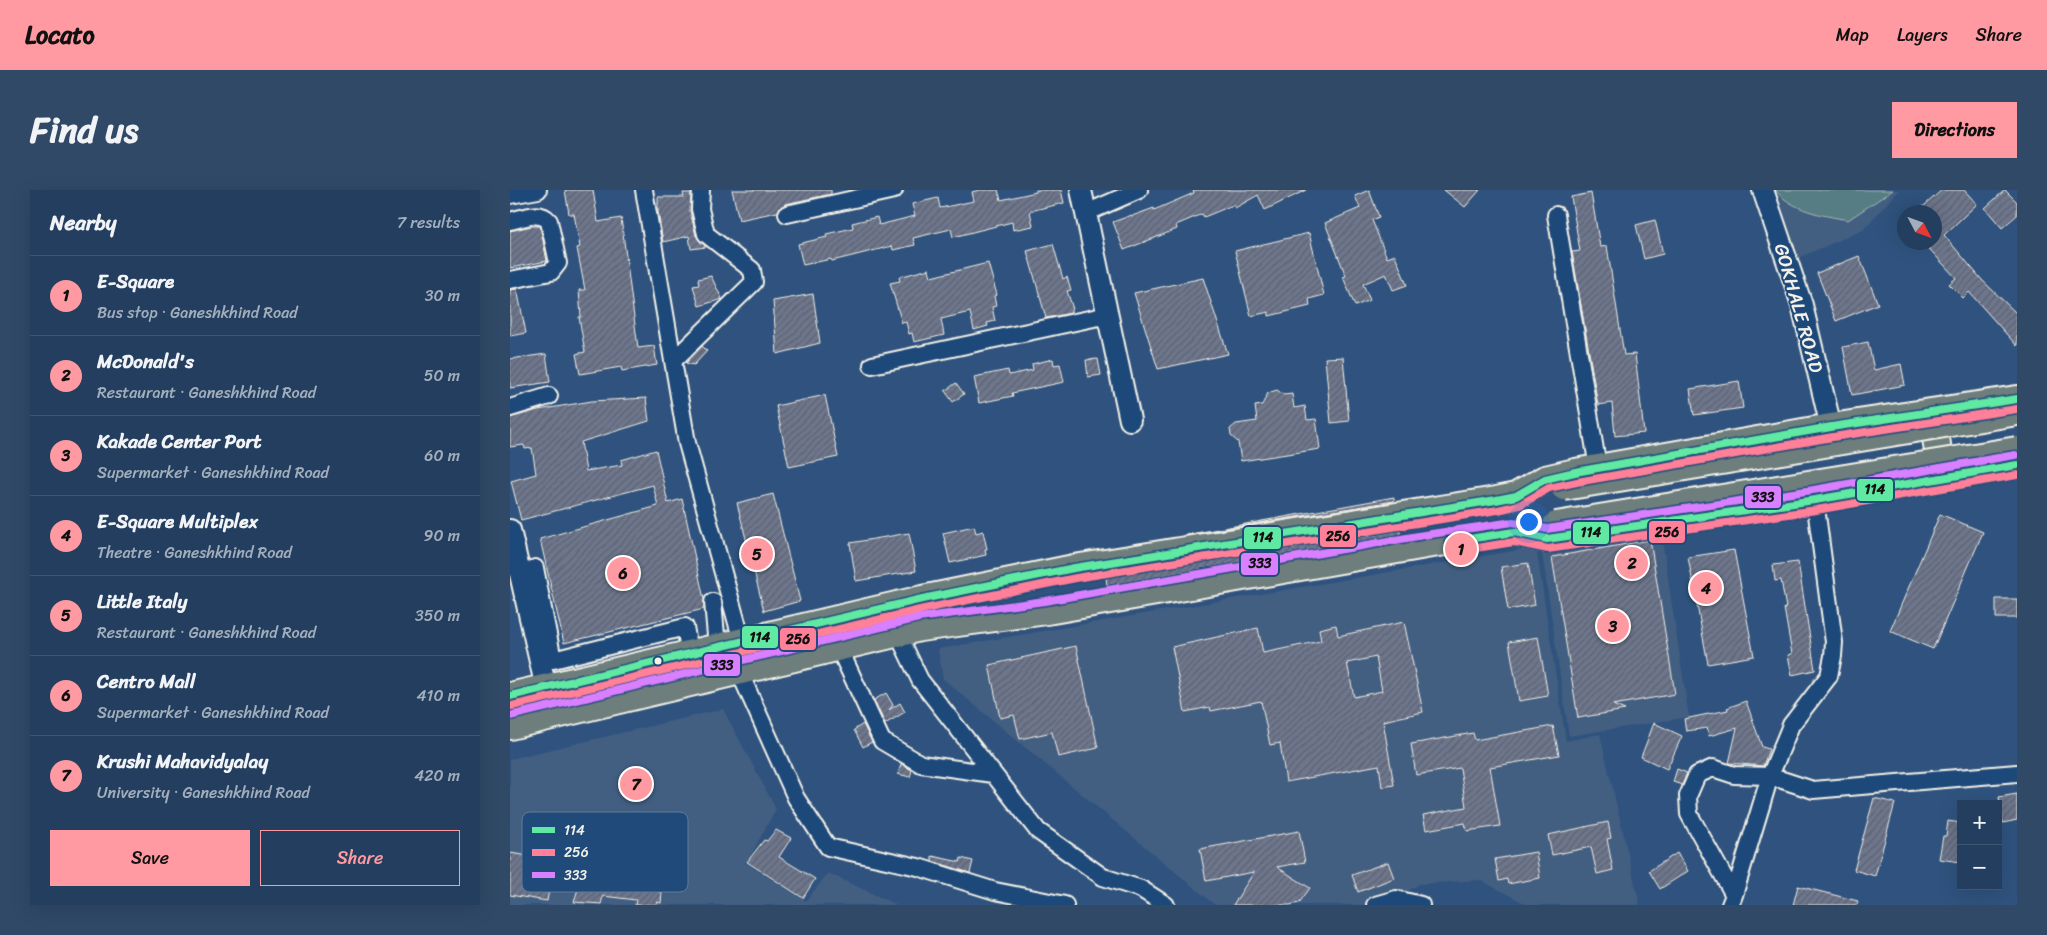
<!DOCTYPE html>
<html lang="en">
<head>
<meta charset="utf-8">
<style>
	body { margin:0; font-family:Sriracha,sans-serif; background:#2f4967; color:#f1f3f6 }
	.controls { position:absolute; right:15px; bottom:15px; display:grid; overflow:hidden; border-radius:0px; box-shadow:0 5px 20px #0002 }
	.controls button { width:45px; height:45px; display:grid; place-items:center; padding:0; border:0; border-bottom:1px solid #405773; background:#233e5e; color:#f1f3f6; font:25px sans-serif }
	.compass { position:absolute; left:1387px; top:15px; width:45px; height:45px; border-radius:50%; background:#233e5e; box-shadow:0 5px 20px #0002; rotate:131deg }
	.you { position:absolute; left:1018px; top:331px; width:18px; height:18px; margin:-12px; border:4px solid #fff; border-radius:50%; background:#1a73e8; box-shadow:0 0 0 8px #1a73e833 }
	.badge { display:grid; place-items:center; width:32px; height:32px; border-radius:50%; background:#ff9aa2; color:#111; font-size:16px; font-weight:700 }
	.pin { position:absolute; translate:-50% -50%; border:2px solid #fff; box-shadow:0 1px 5px #0006 }
	.list { margin:0; padding:0; list-style:none }
	h2 { display:flex; justify-content:space-between; align-items:center; height:65px; margin:0; padding:0 20px; font-size:21px }
	h2 small { font-size:16px; font-weight:400; color:#a3aebc }
	.list li { display:grid; grid-template-columns:32px 1fr auto; gap:15px; align-items:center; box-sizing:border-box; height:80px; padding:0 20px; border-top:1px solid #405773 }
	.list b { display:block; font-size:19px; white-space:nowrap }
	.list p { margin:0; font-size:16px; white-space:nowrap; color:#a3aebc }
	.list em { font-size:16px; font-style:normal; color:#a3aebc }
	.actions { display:flex; gap:10px; padding:15px 20px }
	.actions a { flex:1; padding:11px 0; border:1px solid #ff9aa2; border-radius:0px; text-align:center; font-size:18px; color:#ff9aa2 }
	.actions .main { background:#ff9aa2; color:#111 }
	.map { position:relative; flex:none; width:1507px; height:715px; overflow:hidden; border-radius:0px }
	header { display:flex; align-items:center; gap:30px; box-sizing:border-box; height:70px; padding:0 25px; background:#ff9aa2; color:#111 }
	header strong { font-size:24px }
	nav { display:flex; gap:28px; margin-inline-start:auto; font-size:18px }
	.intro { display:flex; align-items:center; justify-content:space-between; box-sizing:border-box; height:120px; padding:0 30px }
	h1 { margin:0; font-size:35px }
	.button { padding:12px 22px; border-radius:0px; background:#ff9aa2; color:#111; font-size:18px; font-weight:700 }
	main { display:flex; gap:30px; padding:0 30px }
	aside { flex:1; background:#233e5e; border-radius:0px; box-shadow:0 5px 20px #0002 }
	.map>svg:first-child { display:block }
	.built { fill:#425e82 }
	.pitch { fill:#577d84; stroke:#a6b7b6 }
	.building { fill:url(#building-hatch); stroke:#f4f1e8; fill-rule:evenodd }
	.lines { fill:none; stroke-linecap:round; stroke-linejoin:round }
	.minor-casing { stroke:#f4f1e8; stroke-width:20 }
	.tertiary-casing { stroke:#f4f1e8; stroke-width:24 }
	.primary-casing { stroke:#f4f1e8; stroke-width:30 }
	.minor { stroke:#1f4a7a; stroke-width:16 }
	.tertiary { stroke:#1f4a7a; stroke-width:20 }
	.primary { stroke:#6d7e7c; stroke-width:26 }
	.primary-bridge-casing { stroke:#f4f1e8; stroke-width:30; stroke-linecap:butt }
	.primary-bridge { stroke:#6d7e7c; stroke-width:26 }
	.bus-1-casing { stroke:#1f4a7a; stroke-width:11 }
	.bus-2-casing { stroke:#1f4a7a; stroke-width:11 }
	.bus-3-casing { stroke:#1f4a7a; stroke-width:11 }
	.bus-1 { stroke:#60e9a3; stroke-width:8 }
	.bus-2 { stroke:#ff8098; stroke-width:8 }
	.bus-3 { stroke:#d880ff; stroke-width:8 }
	.bus-dot { fill:#f4f1e8; stroke:#1f4a7a; stroke-width:2 }
	.labels { text-anchor:middle; dominant-baseline:central; stroke-width:4; stroke-linejoin:round; paint-order:stroke }
	.street-label { font-size:19px; fill:#f4f1e8; stroke:#1f4a7a }
	.key { fill:#1f4a7a; stroke:#5f7c9b; stroke-width:1 }
	.key-label { font-size:14px; fill:#f4f1e8 }
	.line-badge { stroke:#1f4a7a; stroke-width:2 }
	.pale-badge-label { font-size:14px; text-anchor:middle; font-weight:bold; fill:#111 }
</style>
</head>
<body>
<header>
<strong>Locato</strong>
<nav><a>Map</a><a>Layers</a><a>Share</a></nav>
</header>
<div class="intro"><h1>Find us</h1><a class="button">Directions</a></div>
<main>
<aside>
<h2>Nearby<small>7 results</small></h2>
<ul class="list">
<li><span class="badge">1</span><div><b>E-Square</b><p>Bus stop · Ganeshkhind Road</p></div><em>30 m</em></li>
<li><span class="badge">2</span><div><b>McDonald's</b><p>Restaurant · Ganeshkhind Road</p></div><em>50 m</em></li>
<li><span class="badge">3</span><div><b>Kakade Center Port</b><p>Supermarket · Ganeshkhind Road</p></div><em>60 m</em></li>
<li><span class="badge">4</span><div><b>E-Square Multiplex</b><p>Theatre · Ganeshkhind Road</p></div><em>90 m</em></li>
<li><span class="badge">5</span><div><b>Little Italy</b><p>Restaurant · Ganeshkhind Road</p></div><em>350 m</em></li>
<li><span class="badge">6</span><div><b>Centro Mall</b><p>Supermarket · Ganeshkhind Road</p></div><em>410 m</em></li>
<li><span class="badge">7</span><div><b>Krushi Mahavidyalay</b><p>University · Ganeshkhind Road</p></div><em>420 m</em></li>
</ul>
<div class="actions"><a class="main">Save</a><a>Share</a></div>
</aside>
<div class="map">
<svg width="1507" height="715" viewBox="0 0 1507 715">
	<defs>
		<pattern id="building-hatch" width="6" height="6" patternUnits="userSpaceOnUse" patternTransform="scale(1.25)"><rect width="6" height="6" fill="#6d768d"/><path d="M-1 1l2-2M0 6l6-6M5 7l2-2" fill="none" stroke="#5d616d"/></pattern>
	</defs>
	<rect width="100%" height="100%" fill="#2f537e"/>
	<filter id="ink" filterUnits="userSpaceOnUse"><feTurbulence type="fractalNoise" baseFrequency=".02" numOctaves="2"/><feDisplacementMap in="SourceGraphic" scale="10" xChannelSelector="R" yChannelSelector="G"/><feConvolveMatrix kernelMatrix="1 2 1 2 8 2 1 2 1" color-interpolation-filters="sRGB"/></filter>
	<g filter="url(#ink)">
		<path class="built" d="M1261 0H1389L1353 40 1288 68Z
			M1150 336 1179 527 1059 546 1031 356Z
			M1026 357 1056 551 1090 544 1130 715H1018L970 690 909 694 877 715H705L433 489 428 459Z
			M213 519 266 619 237 672H234L296 711 318 683 387 715H0V569Z"/>
		<path class="pitch" d="M1265 0H1383L1338 30C1311 25 1283 21 1265 0Z"/>
		<path class="building" d="M55 0H83L88 32 111 28 128 158 144 156 147 175 112 181 111 177 70 184 66 164 75 162 69 127H71L69 100H75L67 58 70 57 64 24H59Z
			M222 0H321V4L275 14 267 22 229 30Z
			M469 0H488L491 10 526 2V0H551L554 13 520 21 523 36 503 40 502 32 443 47 441 39 403 48 405 55 383 60 382 56 322 71 321 69 293 75 288 54 317 47 316 44 343 38 342 33 367 27 369 35 405 26 402 14 428 8 430 18 464 11 462 2Z
			M683 0H796L755 20 748 5 725 18 723 15 694 27 692 24 666 35 667 39 614 60 603 32 622 25V26L644 18V20L684 3Z
			M859 0 869 27 862 30 877 68 885 65 897 95 883 100 876 84 853 94 860 110 845 116 833 87 836 86 815 33 850 18 845 6Z
			M934 0H970L955 17Z
			M1432 0H1454L1467 14 1434 45 1472 90 1507 124V156L1459 102 1453 108 1439 94 1446 88 1413 52H1424V22H1407Z
			M1495 0 1507 12V25L1492 38 1475 18Z
			M173 3H181L180 21 186 46 196 57 181 59 179 46 153 52 148 22V7H174Z
			M1081 3 1090 57 1097 56 1114 165 1125 164 1134 243 1105 246 1102 213 1088 215 1062 62 1070 61 1061 7Z
			M1145 30 1153 64 1134 69 1126 35Z
			M22 36H30L37 71 0 78V41Z
			M799 43 814 105 799 109 800 116 759 126V122L741 126 725 61Z
			M543 54 553 89 557 87 561 100 557 101 563 119 561 120V123L536 128 517 61Z
			M1349 66 1368 114 1326 131 1307 83Z
			M478 73 487 105 484 106 486 116 482 117 485 131 477 133 478 136 464 140 460 122 431 129 434 145 404 152 402 143 399 144 396 132 392 133 380 93 390 91 389 87 419 79 421 87Z
			M201 86 212 109 189 116 183 96 189 95 188 89Z
			M693 88 718 164 648 179 624 103Z
			M7 99 16 143 0 146V100Z
			M303 104 310 153 267 164 263 111Z
			M1358 152 1364 180 1391 174 1395 195 1342 205 1333 157Z
			M192 156 197 161 184 175 176 173Z
			M36 164 40 192 0 198V169Z
			M833 167 839 231 821 233 815 168Z
			M543 169 544 175 550 174 554 192 502 203 503 206 469 213 464 187 498 180 499 185 523 180 522 174Z
			M588 169 591 185 578 187 576 170Z
			M1229 191 1233 218 1184 225 1180 199Z
			M446 193 454 204 443 212 435 201Z
			M767 200 774 205 782 204 784 218 795 216 797 230 806 229 810 259 731 271 728 252 721 246 720 239 726 234 747 231 745 216 752 215 758 203Z
			M315 205 328 267 279 277 266 216Z
			M136 208 139 231 71 252 76 281 112 275 111 270 146 260 158 313 172 309 194 409V419L54 453 30 349 148 316 143 295 11 330 1 291 26 284 22 258 15 259 14 255 0 257V228L28 220 82 211Z
			M263 304 290 411 254 421 227 313Z
			M884 307V311L675 345Z
			M1430 324 1473 342 1423 459 1380 441Z
			M464 336 466 343 473 341 477 359H475L476 365 440 373 433 343Z
			M890 341V344L597 395 596 388Z
			M399 343 406 381 346 391 340 353Z
			M1140 350 1165 504 1103 515 1115 520 1068 528 1042 367Z
			M1224 360 1244 466 1198 474 1178 367Z
			M1288 372 1305 480 1282 485 1278 465 1282 464 1274 418H1276L1271 390 1265 391 1263 375Z
			M1018 373 1025 415 998 420 991 377Z
			M1486 409H1507V428H1486Z
			M894 432 913 522 873 531 884 595 872 597 869 575 776 592 770 553 760 555 751 511 701 521 700 517 675 522 662 457 748 438 753 463 811 451 809 439 826 435 828 446ZM866 467 872 501 844 507 837 473Z
			M1028 447 1038 506 1009 511 999 452Z
			M566 456 588 558 548 567 542 542 510 549 504 525 490 528 479 475Z
			M376 503 383 515 379 520 390 513 395 522 375 534 364 510Z
			M1236 511 1252 557 1259 559 1253 576 1219 573 1227 538 1199 546 1197 538 1176 541 1174 529 1218 520 1217 518Z
			M1144 533 1172 546 1157 579 1131 567Z
			M353 534 362 552 353 557 344 540Z
			M1043 536 1049 565 980 577 990 636 957 641 955 633 916 640 913 625 956 617 950 578 906 585 901 554 963 543 965 550Z
			M391 574 402 580 400 587 388 584Z
			M1167 579 1177 583 1172 595 1163 592Z
			M1507 604V630L1493 633 1489 607Z
			M1364 608 1385 613 1365 686 1344 680Z
			M1438 631 1451 633V672L1429 669 1433 646H1436Z
			M1098 632 1101 648 1097 649 1103 680 1087 684 1081 657 1042 665 1038 645Z
			M266 640 281 648 269 667 305 689 293 708 237 672 254 650 257 651Z
			M789 641 795 672 767 677 800 698 789 713 780 715H723L744 682 696 691 690 659Z
			M1026 662 1030 688 998 694 997 689 989 691 985 669Z
			M0 663 44 670 37 711 0 705Z
			M1167 663 1178 681 1150 699 1139 681Z
			M422 666 450 672 451 668 463 671 460 683 422 671Z
			M878 672 884 688 848 702 842 685Z
			M88 677 107 679 104 696 128 699V696L150 700 149 702H152L151 713 147 712 146 715H125L126 710 93 706 91 714 64 712 71 689 87 690Z
			M1288 696 1348 711 1347 715H1283Z"/>
		<g class="lines">
			<g class="minor-casing">
				<path id="minor" d="M134 0 177 253 232 451
					M0 5 28 0
					M576 23 629 0
					M277 24 384 0
					M1046 25 1088 278
					M0 31C13 28 30 20 39 31L48 73 41 82 0 90
					M164 170 244 92 242 80 196 44 190 19 191 0
					M362 175 598 125
					M0 218 39 206
					M10 385 25 378 43 470 175 437 180 464
					M203 412 207 457
					M388 444 410 490 528 641 593 687 631 699 656 715
					M329 458 372 551 411 574 483 584
					M229 481 286 608 318 657 408 677 485 701 555 715
					M1224 705 1260 586 1303 600 1507 583
					M865 715 886 709 911 715
					M1220 715 1224 705 1179 624 1178 606 1187 585 1203 578 1224 585 1260 586 1281 535 1319 486 1323 466 1324 452 1305 310"/>
			</g>
			<g class="tertiary-casing">
				<path id="tertiary" d="M571 0 620 230
					M1253 0 1292 115 1321 237
					M0 340 36 498"/>
			</g>
			<g class="primary-casing">
				<path id="primary" d="M1422 222 1432 287
					M0 506 412 409 564 378 986 310 1006 306 1035 289 1065 282 1321 237 1507 209
					M0 536 410 438 537 421 916 355 1004 342 1037 349 1305 310 1507 275"/>
			</g>
			<use href="#minor" class="minor"/>
			<use href="#tertiary" class="tertiary"/>
			<use href="#primary" class="primary"/>
			<g class="primary-bridge-casing">
				<path id="primary-bridge" d="M1054 297 1507 222
					M1046 335 1507 260"/>
			</g>
			<use href="#primary-bridge" class="primary-bridge"/>
			<g class="bus-1-casing">
				<path id="bus-1" d="M939 352 1004 342 1037 349 1305 310 1507 275
					M0 506 412 409 564 378 986 310 1006 306 1035 289 1065 282 1321 237 1507 209"/>
			</g>
			<g class="bus-2-casing">
				<path id="bus-2" d="M941 362 1004 352 1038 359 1306 320 1507 285
					M2 516 414 419 566 388 988 320 1010 315 1039 298 1067 292 1323 247 1507 219"/>
			</g>
			<g class="bus-3-casing">
				<path id="bus-3" d="M0 526 409 428 535 411 914 345 1003 332 1037 339 1303 300 1505 265"/>
			</g>
			<use href="#bus-1" class="bus-1"/>
			<use href="#bus-2" class="bus-2"/>
			<use href="#bus-3" class="bus-3"/>
		</g>
	</g>
	<circle class="bus-dot" cx="148" cy="471" r="4.5"/>
	<g class="labels">
		<g class="street-label">
			<text transform="translate(1289 118) rotate(74)">GOKHALE ROAD</text>
		</g>
	</g>
	<rect x="12" y="622" width="166" height="80" rx="8" class="key"/>
	<rect x="22" y="637" width="23" height="6" fill="#60e9a3"/>
	<rect x="22" y="659" width="23" height="7" fill="#ff8098"/>
	<rect x="22" y="682" width="23" height="6" fill="#d880ff"/>
	<g class="key-label">
		<text x="54" y="645">114</text>
		<text x="54" y="667">256</text>
		<text x="54" y="690">333</text>
	</g>
	<g class="line-badge">
		<rect x="1346" y="288" width="38" height="24" rx="5" fill="#60e9a3"/>
		<rect x="1234" y="295" width="38" height="24" rx="5" fill="#d880ff"/>
		<rect x="1138" y="330" width="38" height="24" rx="5" fill="#ff8098"/>
		<rect x="1062" y="331" width="38" height="24" rx="5" fill="#60e9a3"/>
		<rect x="809" y="334" width="38" height="24" rx="5" fill="#ff8098"/>
		<rect x="733" y="336" width="39" height="24" rx="5" fill="#60e9a3"/>
		<rect x="730" y="362" width="39" height="24" rx="5" fill="#d880ff"/>
		<rect x="231" y="435" width="38" height="24" rx="5" fill="#60e9a3"/>
		<rect x="269" y="437" width="38" height="24" rx="5" fill="#ff8098"/>
		<rect x="193" y="463" width="38" height="24" rx="5" fill="#d880ff"/>
	</g>
	<g class="pale-badge-label">
		<text x="1365" y="304">114</text>
		<text x="1253" y="312">333</text>
		<text x="1157" y="347">256</text>
		<text x="1081" y="347">114</text>
		<text x="828" y="351">256</text>
		<text x="753" y="352">114</text>
		<text x="750" y="378">333</text>
		<text x="250" y="452">114</text>
		<text x="288" y="454">256</text>
		<text x="212" y="480">333</text>
	</g>
</svg>
<div class="controls">
<button>+</button>
<button>−</button>
</div>
<svg class="compass" viewBox="-18 -18 36 36"><path d="M0-13l5 13h-10z" fill="#e53935"/><path d="M0 13l5-13h-10z" fill="#a3aebc"/></svg>
<div class="you"></div>
<div class="pin badge" style="left:951px;top:359px">1</div>
<div class="pin badge" style="left:1122px;top:373px">2</div>
<div class="pin badge" style="left:1103px;top:436px">3</div>
<div class="pin badge" style="left:1196px;top:398px">4</div>
<div class="pin badge" style="left:247px;top:364px">5</div>
<div class="pin badge" style="left:113px;top:383px">6</div>
<div class="pin badge" style="left:126px;top:594px">7</div>
</div>
</main>
</body>
</html>
